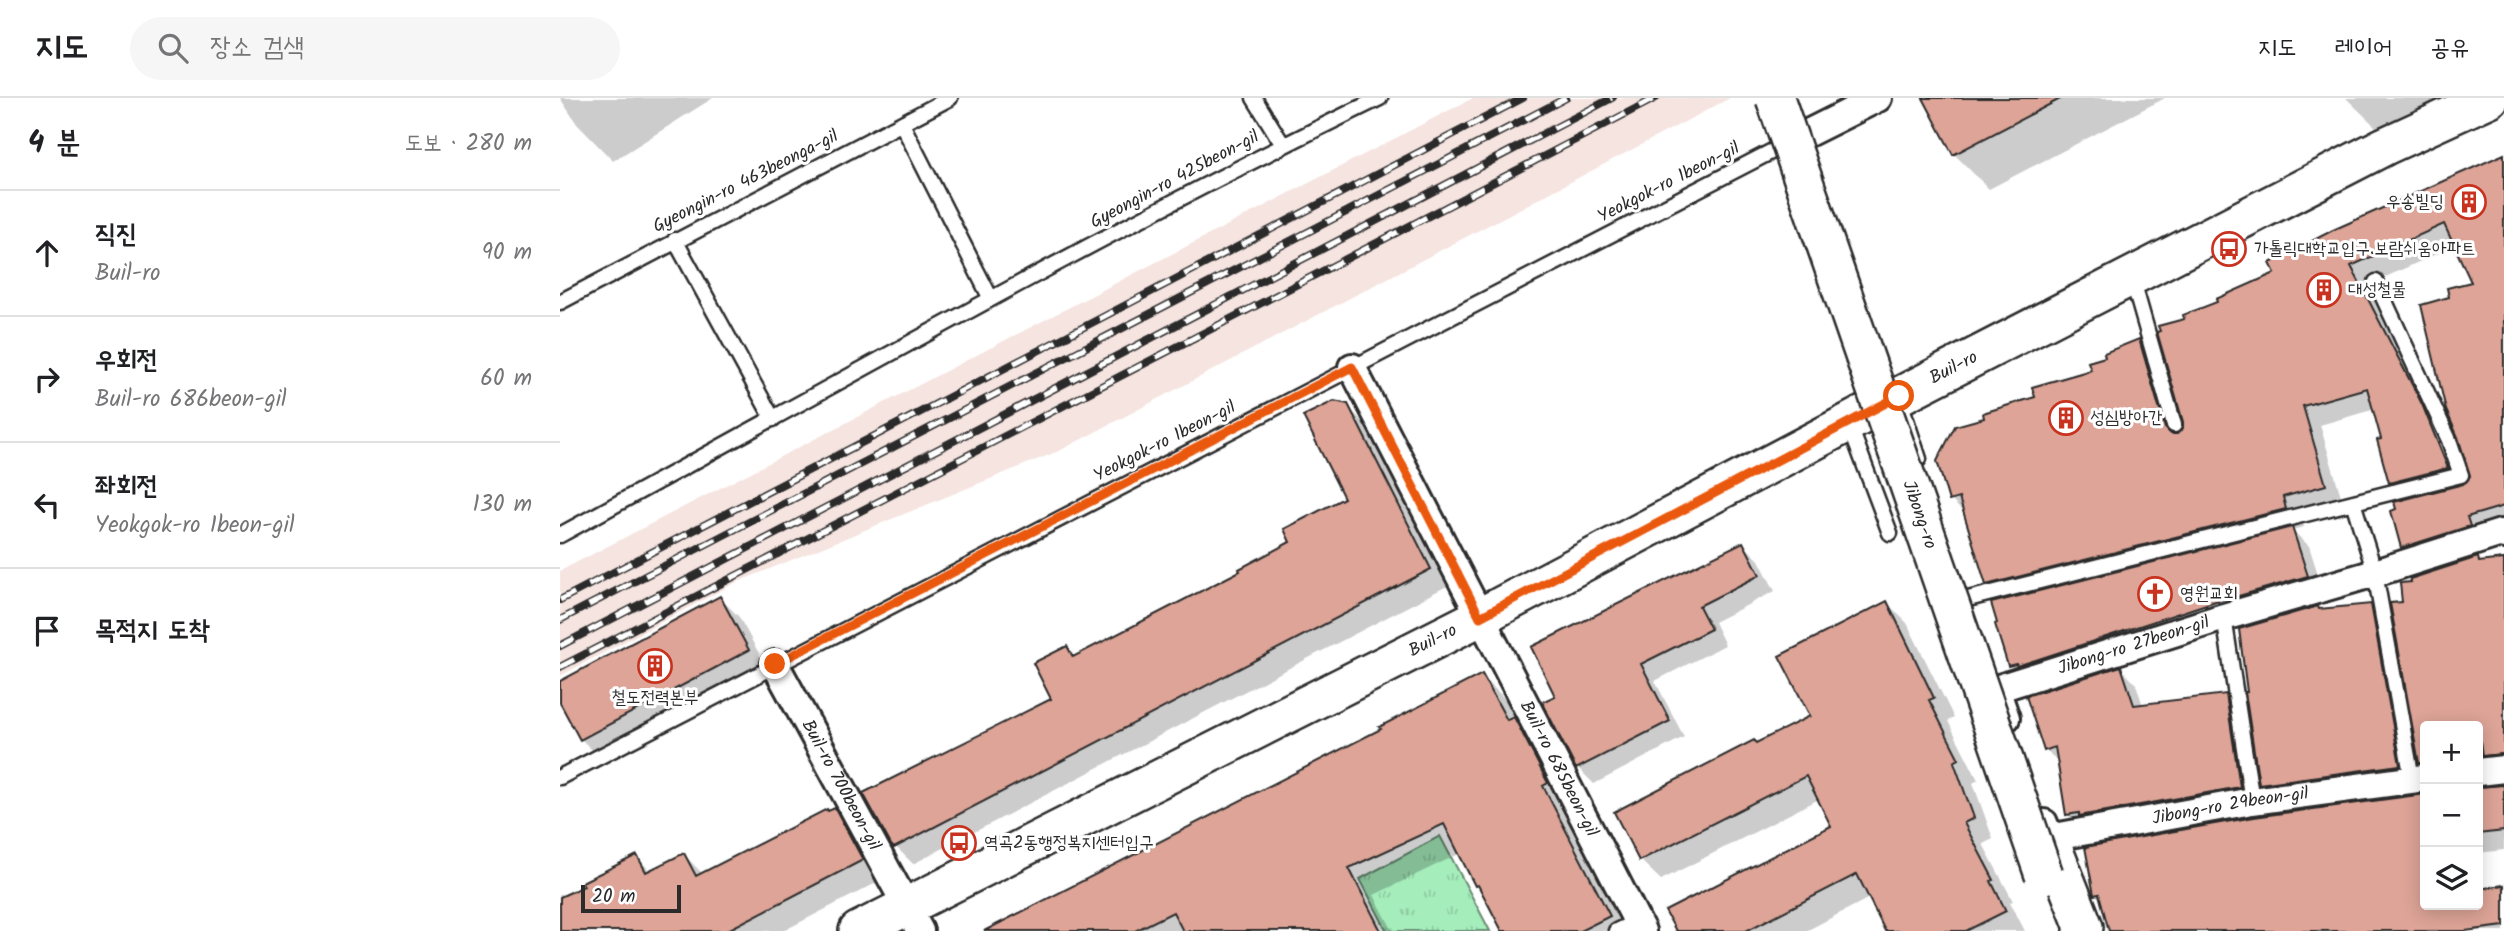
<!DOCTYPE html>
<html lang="ko">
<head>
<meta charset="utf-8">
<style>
	body { margin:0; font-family:Kalam,"Poor Story",sans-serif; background:#f6f6f6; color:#202124 }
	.controls { position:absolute; right:21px; bottom:21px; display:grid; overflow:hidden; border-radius:7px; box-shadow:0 4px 18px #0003 }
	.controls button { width:63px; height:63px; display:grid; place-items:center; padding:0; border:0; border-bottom:2px solid #e0e0e0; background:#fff; color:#202124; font:35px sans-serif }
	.scale { position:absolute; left:21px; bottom:18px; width:100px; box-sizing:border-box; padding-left:7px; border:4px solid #2b2b2b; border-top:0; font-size:19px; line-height:24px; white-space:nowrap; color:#2b2b2b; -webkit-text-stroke:5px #fff; paint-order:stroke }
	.stop { position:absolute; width:21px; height:21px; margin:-16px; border:5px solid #ea580c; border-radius:50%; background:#fff }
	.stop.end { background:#ea580c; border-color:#fff; box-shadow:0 2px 7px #0008 }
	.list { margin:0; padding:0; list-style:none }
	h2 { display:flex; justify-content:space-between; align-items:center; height:91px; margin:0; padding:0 28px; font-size:30px }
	h2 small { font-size:23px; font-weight:400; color:#757577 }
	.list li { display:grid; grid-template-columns:46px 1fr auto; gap:21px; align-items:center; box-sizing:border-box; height:126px; padding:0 28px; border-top:2px solid #e0e0e0 }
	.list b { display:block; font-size:26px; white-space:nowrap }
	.list p { margin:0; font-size:23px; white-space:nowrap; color:#757577 }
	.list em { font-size:23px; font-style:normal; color:#757577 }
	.icon { flex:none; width:38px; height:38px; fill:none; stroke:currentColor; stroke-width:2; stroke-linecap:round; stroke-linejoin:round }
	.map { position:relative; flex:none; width:1944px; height:833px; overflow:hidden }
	header { display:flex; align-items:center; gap:42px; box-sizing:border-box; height:98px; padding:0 35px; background:#fff; border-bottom:2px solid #e0e0e0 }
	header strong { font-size:33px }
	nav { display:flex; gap:38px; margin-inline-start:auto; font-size:24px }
	.search { width:490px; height:63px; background:#f6f6f6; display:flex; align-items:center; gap:18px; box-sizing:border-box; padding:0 24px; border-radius:38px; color:#757577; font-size:26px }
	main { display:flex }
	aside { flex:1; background:#fff }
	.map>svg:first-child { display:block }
	.built { fill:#f5e4e0 }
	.park { fill:url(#park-tufts); stroke:#688c73; stroke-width:2 }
	.shadow { fill:#0003; fill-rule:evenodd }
	.building { fill:#dda497; stroke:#2b2b2b; stroke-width:2 }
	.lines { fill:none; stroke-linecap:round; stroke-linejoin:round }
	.lane-casing { stroke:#2b2b2b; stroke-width:19 }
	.street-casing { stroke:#2b2b2b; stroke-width:32 }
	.secondary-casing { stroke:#2b2b2b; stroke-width:42 }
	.lane { stroke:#fff; stroke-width:14 }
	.street { stroke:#fff; stroke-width:26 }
	.secondary { stroke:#fff; stroke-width:37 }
	.rail-casing { stroke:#2b2b2b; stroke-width:8 }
	.rail { stroke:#fff; stroke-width:5; stroke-dasharray:16; stroke-linecap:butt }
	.secondary-bridge-casing { stroke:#2b2b2b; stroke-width:42; stroke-linecap:butt }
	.secondary-bridge { stroke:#fff; stroke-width:37 }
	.route { stroke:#ea580c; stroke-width:9 }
	.labels { text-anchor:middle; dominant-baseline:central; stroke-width:6; stroke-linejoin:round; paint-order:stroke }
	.street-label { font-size:18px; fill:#2b2b2b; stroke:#fff }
	.poi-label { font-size:18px; fill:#2b2b2b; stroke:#fff; text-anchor:start }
</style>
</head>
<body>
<header>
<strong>지도</strong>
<div class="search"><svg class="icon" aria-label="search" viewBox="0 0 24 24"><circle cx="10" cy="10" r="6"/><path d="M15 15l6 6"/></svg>장소 검색</div>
<nav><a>지도</a><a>레이어</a><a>공유</a></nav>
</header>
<main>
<aside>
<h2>4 분<small>도보 · 280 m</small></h2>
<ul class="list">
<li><svg class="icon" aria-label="ahead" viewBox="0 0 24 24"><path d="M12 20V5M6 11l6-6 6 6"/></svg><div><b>직진</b><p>Buil-ro</p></div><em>90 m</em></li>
<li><svg class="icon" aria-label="right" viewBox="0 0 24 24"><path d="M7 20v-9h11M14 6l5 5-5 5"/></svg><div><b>우회전</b><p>Buil-ro 686beon-gil</p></div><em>60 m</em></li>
<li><svg class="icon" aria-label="left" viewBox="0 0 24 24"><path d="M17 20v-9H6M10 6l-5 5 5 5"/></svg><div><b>좌회전</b><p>Yeokgok-ro 1beon-gil</p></div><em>130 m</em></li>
<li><svg class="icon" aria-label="arrive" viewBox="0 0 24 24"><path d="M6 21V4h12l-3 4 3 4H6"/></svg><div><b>목적지 도착</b></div></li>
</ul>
</aside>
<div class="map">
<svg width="1944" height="833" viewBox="0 0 1944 833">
	<defs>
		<pattern id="park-tufts" width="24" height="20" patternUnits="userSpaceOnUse" patternTransform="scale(1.75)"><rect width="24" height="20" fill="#a5edbb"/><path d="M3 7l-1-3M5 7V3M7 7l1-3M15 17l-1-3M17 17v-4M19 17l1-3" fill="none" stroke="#8ecba1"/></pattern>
	</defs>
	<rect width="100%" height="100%" fill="#fff"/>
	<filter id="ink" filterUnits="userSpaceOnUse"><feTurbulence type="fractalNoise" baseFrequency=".0143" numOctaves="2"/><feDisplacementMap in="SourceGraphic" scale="14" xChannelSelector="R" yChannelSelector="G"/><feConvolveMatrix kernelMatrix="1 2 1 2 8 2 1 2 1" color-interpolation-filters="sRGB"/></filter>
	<g filter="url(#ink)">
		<path class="built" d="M913 0H1170L501 352 175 485 0 578V473Z"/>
		<path class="park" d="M880 738 930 833H827L800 781Z"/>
		<path class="shadow" d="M0 0H153L53 63 17 26Z
			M1375 0H1605L1429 91 1394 56Z
			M1786 0H1883L1819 32Z
			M1944 58V432L1861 468 1843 449 1848 402 1830 384 1815 311 1760 327 1783 405 1740 418 1744 429 1732 432 1749 448 1764 495 1467 584 1450 567 1445 503 1427 486 1407 418 1391 402 1427 321 1477 301 1533 273 1547 260 1579 243 1597 262 1619 337 1625 331 1626 222ZM1896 147 1913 185 1891 200 1912 379 1905 387 1880 327 1808 187Z
			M787 308 805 326 887 488 353 766 335 748 493 601 506 550 516 560 682 474 733 444 787 401Z
			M1183 446 1199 462 1215 493 1154 524 1165 547 1095 583 1124 639 1034 686 1018 670 998 598Z
			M1918 461 1922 465 1944 463V675L1921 685 1920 691 1944 687V752L1918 755V628H1865V669L1861 664 1844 505 1853 486Z
			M160 500 179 519 208 572 41 661 21 641 0 602V585Z
			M1327 505 1347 525 1394 620 1388 623 1418 682 1413 685 1433 741 1423 746 1453 803 1450 804 1465 833H1328L1311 799 1246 833H1118L1273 728 1259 701 1101 782 1080 762 1196 647 1252 619Z
			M1810 508 1824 522 1852 681 1714 699 1701 685Z
			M1560 570 1576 586 1583 608 1665 598 1681 614 1695 705 1523 732 1507 716 1500 666 1486 652Z
			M922 578 948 604 960 627 980 647 1069 833H944L901 755 814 797 833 833H428L823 632Z
			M1865 698V807H1918V790L1944 787V833H1551L1542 803 1536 796 1695 720Z
			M275 712 294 731 322 782 223 833H0V801L77 759 91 774 124 757 143 776Z"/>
		<path class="building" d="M1363 0H1502L1393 57Z
			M1944 56V408L1907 419 1910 428 1841 450 1831 413 1836 411 1834 404 1903 386 1910 378 1898 339 1886 312 1861 207 1889 199 1887 190 1911 184 1884 126 1791 168 1862 306 1888 370 1829 385 1817 342 1821 341 1807 290 1743 308 1766 387 1723 399 1726 411 1426 487 1399 400 1389 403 1377 363 1395 328 1424 320 1423 315 1475 299 1472 289 1531 272 1528 264 1545 259 1544 255 1579 241 1605 330 1611 336H1617L1623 330V324L1597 234 1600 233 1598 228 1624 221 1623 217 1657 204 1656 201 1715 175 1710 165 1773 132Z
			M774 303 788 306 871 471 334 750 331 747 303 695 491 601 473 565 507 548 513 559 680 473 679 471 730 444 724 431 784 400 743 318Z
			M1732 429 1748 478 1675 499 1674 497 1457 568 1456 566 1448 568 1435 526 1437 525 1431 505Z
			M1183 444 1200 477 1139 508 1151 531 1081 566 1110 623 1016 671 982 604 995 598 971 549Z
			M1918 459 1919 464 1944 461V656L1922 658 1918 628H1865V665H1859L1830 505 1842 504 1840 485 1851 484 1850 481Z
			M160 498 189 552 20 642 0 605V583Z
			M1327 503 1374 600 1369 602 1399 661 1394 664 1414 720 1404 725 1434 782 1431 783 1446 813 1406 833H1325L1297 776 1186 833H1116L1105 813 1271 728 1246 678 1079 763 1054 714 1194 642 1196 645 1250 618 1219 558Z
			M1811 506 1840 667 1699 686 1685 594H1687L1679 531 1758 508 1759 511Z
			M1561 568 1574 607 1666 596 1680 689 1519 718V715L1506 717 1495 649 1484 653 1466 598Z
			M922 576 947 622 954 619 988 685 983 688 1050 818 1020 833H942L918 787 915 788 884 726 789 770 821 833H623L613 814 575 833H424L821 631 819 629Z
			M1944 687V733L1918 736V689Z
			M1865 696V807H1918V791L1944 787V828L1905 833H1549L1539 796 1534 797 1525 749 1694 719Z
			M275 710 303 762 166 833H0V799L24 788 22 784 77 757 86 774 124 755 136 778 267 711 268 713Z"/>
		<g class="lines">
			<g class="lane-casing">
				<path id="lane" d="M694 0 723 47
					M342 26 431 201
					M115 142 213 321
					M1572 180 1614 327
					M0 204 390 0
					M1339 300 1359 361
					M1289 326 1330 435
					M1793 404 1815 475 1852 681
					M0 437C272 289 541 135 820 0
					M1404 502 1901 377 1889 342 1816 184
					M1664 519 1692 703
					M0 679 1228 45
					M1056 833 1077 823"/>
			</g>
			<g class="street-casing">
				<g id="street">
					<path d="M1228 45 1318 0"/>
					<path id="s1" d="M792 269 1082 833"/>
					<path id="s2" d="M215 566 360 833"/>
					<path id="s3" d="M1446 620 1436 591 1664 519 1815 475 1941 435 1944 437"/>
					<path d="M1918 674 1944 671"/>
					<path id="s4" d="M1484 725 1489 740 1692 703 1865 680"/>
				</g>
			</g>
			<g class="secondary-casing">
				<g id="secondary">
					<path d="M1489 740 1524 829 1523 833"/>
					<path id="s5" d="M298 833 920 519 1339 298 1825 48 1930 0"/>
				</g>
			</g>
			<use href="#lane" class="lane"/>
			<use href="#street" class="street"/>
			<use href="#secondary" class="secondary"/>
			<g class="rail-casing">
				<path id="rail" d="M0 502 963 0
					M0 522 1006 0
					M0 548 1052 0
					M0 569 1096 0"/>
			</g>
			<use href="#rail" class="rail"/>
			<g class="secondary-bridge-casing">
				<g id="secondary-bridge">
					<path id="s6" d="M1215 0 1484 777"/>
				</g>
			</g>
			<use href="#secondary-bridge" class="secondary-bridge"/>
		</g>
	</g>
	<g class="lines" filter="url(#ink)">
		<path class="route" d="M215 566 792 269 920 519 1339 298"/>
	</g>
	<defs>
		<g id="building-ring" transform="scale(1.75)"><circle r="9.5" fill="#fff" stroke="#c8321e" stroke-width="1.5"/><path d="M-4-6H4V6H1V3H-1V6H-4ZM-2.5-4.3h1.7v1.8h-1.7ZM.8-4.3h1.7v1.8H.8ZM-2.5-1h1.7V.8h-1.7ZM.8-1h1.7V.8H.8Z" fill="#c8321e"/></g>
		<g id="bus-ring" transform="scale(1.75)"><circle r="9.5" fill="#fff" stroke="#c8321e" stroke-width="1.5"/><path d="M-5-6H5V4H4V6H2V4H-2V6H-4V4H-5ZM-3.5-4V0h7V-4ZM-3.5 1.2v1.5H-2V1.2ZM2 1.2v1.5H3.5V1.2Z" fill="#c8321e"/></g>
		<g id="church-ring" transform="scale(1.75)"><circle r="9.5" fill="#fff" stroke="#c8321e" stroke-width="1.5"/><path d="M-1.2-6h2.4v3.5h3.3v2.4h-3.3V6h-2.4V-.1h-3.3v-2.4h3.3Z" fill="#c8321e"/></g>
	</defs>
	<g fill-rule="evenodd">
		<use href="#building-ring" x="1909" y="104"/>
		<use href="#bus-ring" x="1669" y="151"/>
		<use href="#building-ring" x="1764" y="192"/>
		<use href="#building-ring" x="1506" y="320"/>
		<use href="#church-ring" x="1595" y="496"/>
		<use href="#building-ring" x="95" y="568"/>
		<use href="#bus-ring" x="399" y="745"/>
	</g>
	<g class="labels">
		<g class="street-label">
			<text transform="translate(615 82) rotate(-28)">Gyeongin-ro 425beon-gil</text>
			<text transform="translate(186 84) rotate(-27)">Gyeongin-ro 463beonga-gil</text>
			<text transform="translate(1109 85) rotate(-27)">Yeokgok-ro 1beon-gil</text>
			<text stroke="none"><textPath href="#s5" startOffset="1232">Buil-ro</textPath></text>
			<text transform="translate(605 344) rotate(-27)">Yeokgok-ro 1beon-gil</text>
			<text stroke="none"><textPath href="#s6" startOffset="441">Jibong-ro</textPath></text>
			<text stroke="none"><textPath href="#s5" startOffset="644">Buil-ro</textPath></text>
			<text stroke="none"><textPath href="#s3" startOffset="175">Jibong-ro 27beon-gil</textPath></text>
			<text stroke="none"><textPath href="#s1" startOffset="452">Buil-ro 685beon-gil</textPath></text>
			<text stroke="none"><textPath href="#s2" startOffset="138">Buil-ro 700beon-gil</textPath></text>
			<text stroke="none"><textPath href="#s4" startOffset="200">Jibong-ro 29beon-gil</textPath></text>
		</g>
		<g class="poi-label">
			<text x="1884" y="104" text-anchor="end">우송빌딩</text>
			<text x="1694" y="151">가톨릭대학교입구.보람쉬움아파트</text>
			<text x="1788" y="192">대성철물</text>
			<text x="1530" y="320">성심방아간</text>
			<text x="1620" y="496">영원교회</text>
			<text x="95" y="600" text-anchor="middle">철도전력본부</text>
			<text x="424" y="745">역곡2동행정복지센터입구</text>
		</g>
	</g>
</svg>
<div class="controls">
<button>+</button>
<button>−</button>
<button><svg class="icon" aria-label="layers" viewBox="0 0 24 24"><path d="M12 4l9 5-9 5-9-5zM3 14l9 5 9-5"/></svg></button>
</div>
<div class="scale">20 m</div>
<div class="stop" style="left:1339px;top:298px"></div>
<div class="stop end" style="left:215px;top:566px"></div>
</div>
</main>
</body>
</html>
